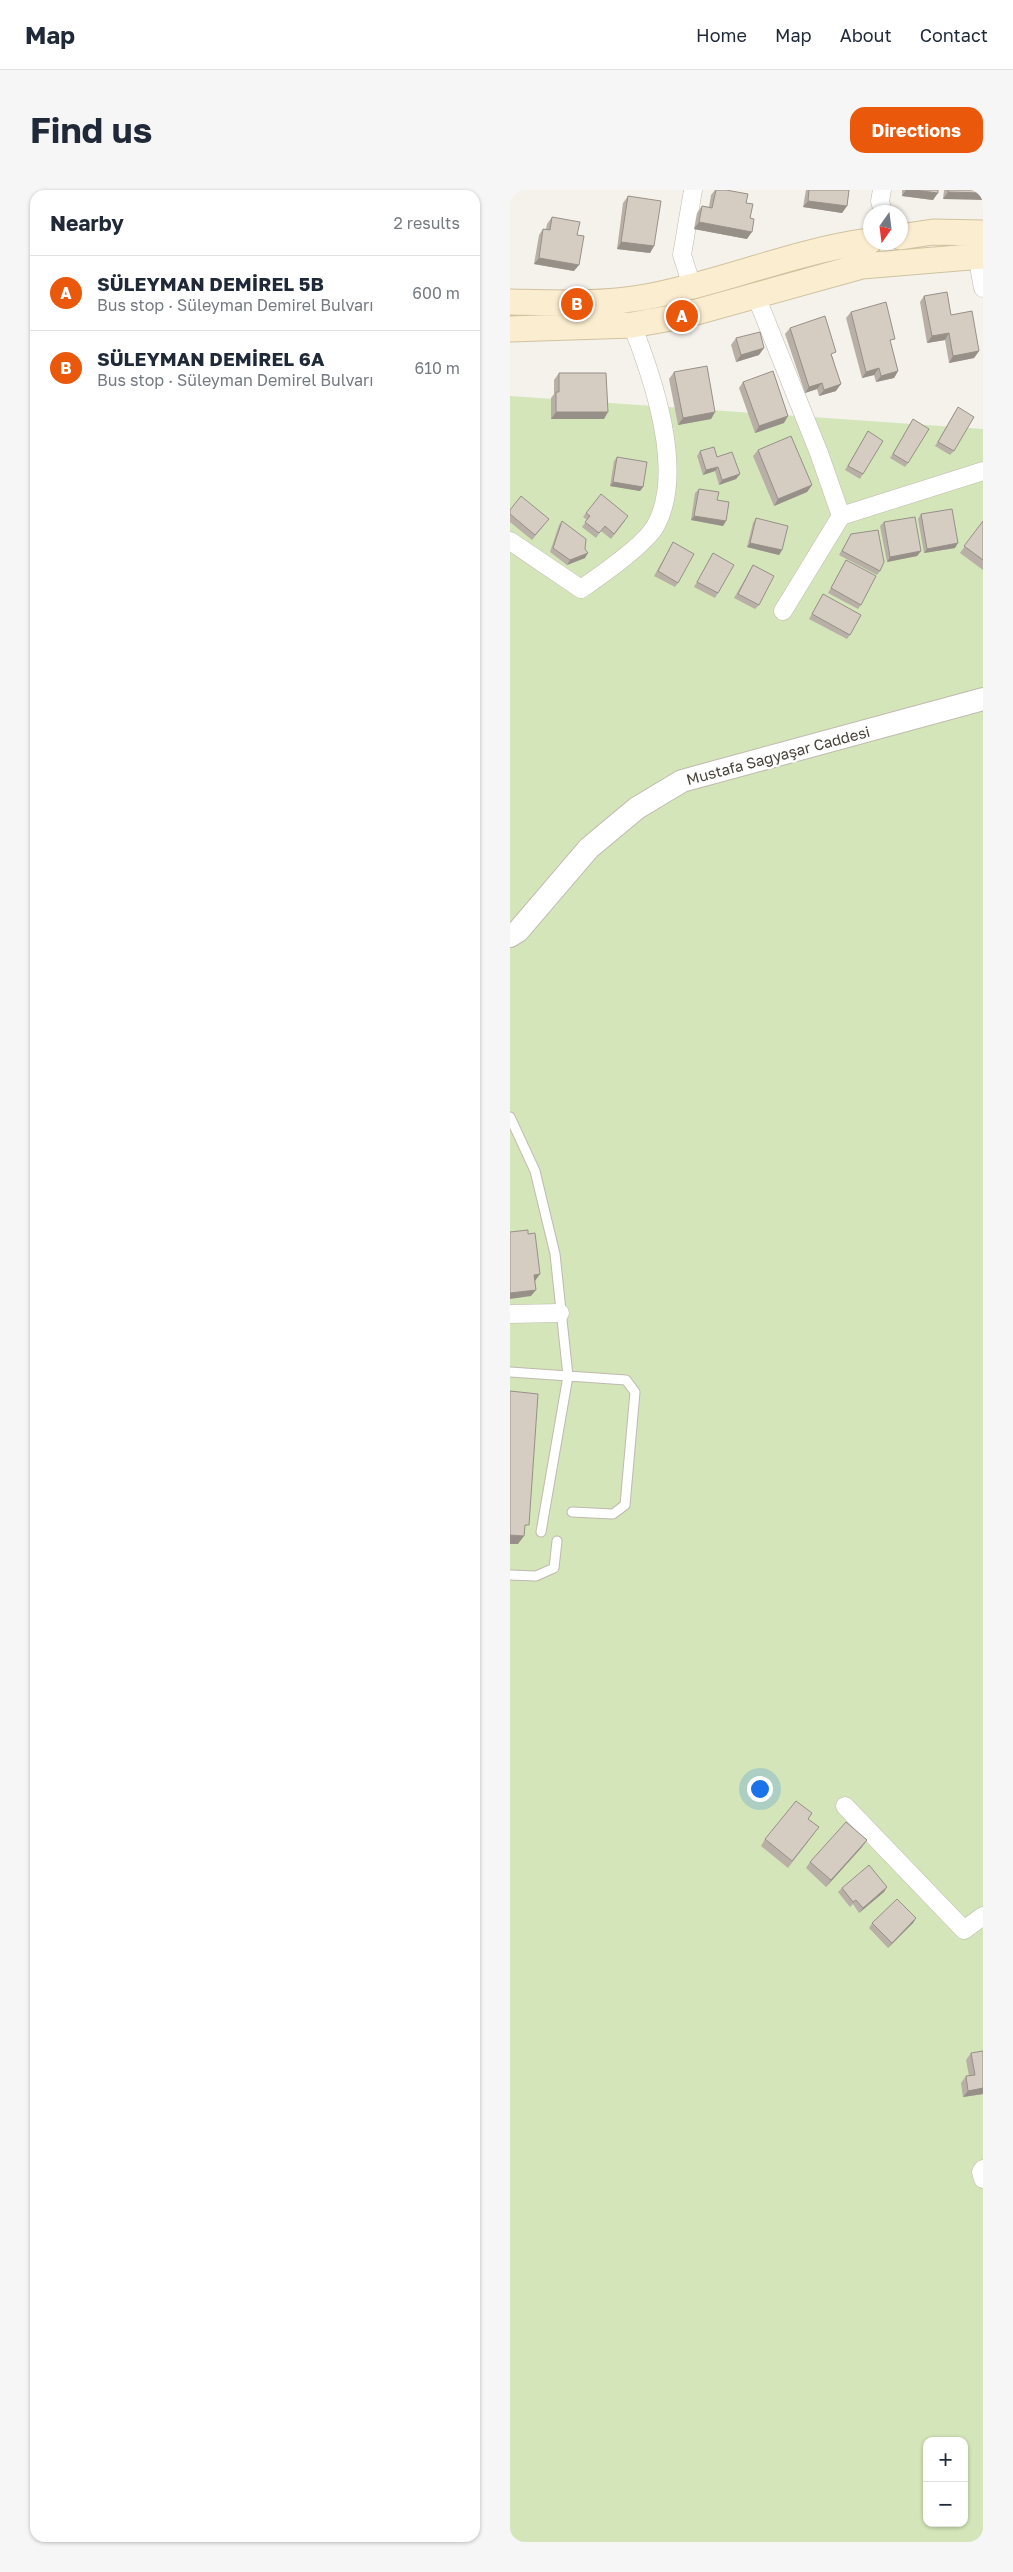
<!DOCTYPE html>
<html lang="en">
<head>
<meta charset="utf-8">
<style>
	body { margin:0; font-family:"Golos Text",sans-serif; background:#f6f6f7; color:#1f2937 }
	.controls { position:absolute; right:15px; bottom:15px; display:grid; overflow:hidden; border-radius:10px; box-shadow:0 1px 4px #0004 }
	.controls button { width:45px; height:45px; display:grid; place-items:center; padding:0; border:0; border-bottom:1px solid #e0e1e3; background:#fff; color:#1f2937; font:25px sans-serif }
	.compass { position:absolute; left:353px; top:15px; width:45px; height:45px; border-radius:50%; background:#fff; box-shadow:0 1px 4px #0004; rotate:194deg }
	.you { position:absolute; left:249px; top:1598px; width:18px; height:18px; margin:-12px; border:4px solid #fff; border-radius:50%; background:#1a73e8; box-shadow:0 0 0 8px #1a73e833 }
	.badge { display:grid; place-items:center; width:32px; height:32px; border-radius:50%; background:#ea580c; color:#fff; font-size:16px; font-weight:700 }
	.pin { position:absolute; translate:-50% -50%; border:2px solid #fff; box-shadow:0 1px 5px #0006 }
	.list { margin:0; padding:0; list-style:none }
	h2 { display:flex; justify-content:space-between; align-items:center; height:65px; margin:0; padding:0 20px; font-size:21px }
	h2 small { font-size:16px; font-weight:400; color:#747a83 }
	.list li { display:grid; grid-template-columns:32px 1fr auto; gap:15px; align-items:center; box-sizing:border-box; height:75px; padding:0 20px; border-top:1px solid #e0e1e3 }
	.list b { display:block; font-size:19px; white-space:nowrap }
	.list p { margin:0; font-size:16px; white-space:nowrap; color:#747a83 }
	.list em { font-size:16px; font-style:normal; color:#747a83 }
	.map { position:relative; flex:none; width:473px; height:2352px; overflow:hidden; border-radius:15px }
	header { display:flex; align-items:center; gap:30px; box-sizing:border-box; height:70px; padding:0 25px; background:#fff; border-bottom:1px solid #e0e1e3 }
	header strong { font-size:24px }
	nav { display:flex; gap:28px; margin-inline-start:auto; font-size:18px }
	.intro { display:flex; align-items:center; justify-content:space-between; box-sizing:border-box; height:120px; padding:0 30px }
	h1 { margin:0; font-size:35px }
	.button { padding:12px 22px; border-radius:15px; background:#ea580c; color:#fff; font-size:18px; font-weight:700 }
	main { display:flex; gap:30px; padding:0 30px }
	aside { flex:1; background:#fff; border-radius:15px; box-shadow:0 1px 4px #0004 }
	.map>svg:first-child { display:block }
	.green { fill:#d3e5b9; fill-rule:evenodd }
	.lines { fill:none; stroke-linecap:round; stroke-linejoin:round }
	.service-casing { stroke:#c0b9af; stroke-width:11 }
	.minor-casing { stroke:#c0b9af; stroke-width:19 }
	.tertiary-casing { stroke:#c0b9af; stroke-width:24 }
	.secondary-casing { stroke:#d0c29f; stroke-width:27 }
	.service { stroke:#fff; stroke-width:9 }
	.minor { stroke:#fff; stroke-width:18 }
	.tertiary { stroke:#fff; stroke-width:22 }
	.secondary { stroke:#fbeed0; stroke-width:25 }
	.wall { fill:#b8b0a7 }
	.shaded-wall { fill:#969088 }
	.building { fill:#d6cdc2; stroke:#969088 }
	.labels { text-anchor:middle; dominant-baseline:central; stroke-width:5; stroke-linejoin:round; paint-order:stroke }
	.street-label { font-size:15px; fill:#49423a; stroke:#fff }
</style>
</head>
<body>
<header>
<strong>Map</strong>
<nav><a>Home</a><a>Map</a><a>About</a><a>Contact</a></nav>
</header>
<div class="intro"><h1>Find us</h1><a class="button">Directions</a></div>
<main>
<aside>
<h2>Nearby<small>2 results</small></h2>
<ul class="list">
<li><span class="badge">A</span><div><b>SÜLEYMAN DEMİREL 5B</b><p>Bus stop · Süleyman Demirel Bulvarı</p></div><em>600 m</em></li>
<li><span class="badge">B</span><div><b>SÜLEYMAN DEMİREL 6A</b><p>Bus stop · Süleyman Demirel Bulvarı</p></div><em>610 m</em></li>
</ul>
</aside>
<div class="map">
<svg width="473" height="2352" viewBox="0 0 473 2352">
	<rect width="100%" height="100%" fill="#f5f2ec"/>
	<path class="green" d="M0 206 473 239V2352H0ZM417 2251H454V2333H417Z"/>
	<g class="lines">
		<g class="service-casing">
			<path id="service" d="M0 927 25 981 45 1064 58 1186 31 1342
				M0 1182 116 1190 125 1202 115 1315 103 1324 62 1322
				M0 1385 26 1386 44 1378 47 1351"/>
		</g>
		<g class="minor-casing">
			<path id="minor" d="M372 0 370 11 373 22
				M467 65 473 98
				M182 96 172 65 183 0
				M246 106 309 263 331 326 473 281
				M0 351 71 399C90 386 136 354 146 335 175 281 143 188 122 135
				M273 421 331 326
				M0 1124 50 1123
				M335 1616 454 1740 473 1726
				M473 1979 471 1982 473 1989"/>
		</g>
		<g class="tertiary-casing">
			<path id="tertiary" d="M0 746 8 741 79 658 127 618 172 591 473 509"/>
		</g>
		<g class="secondary-casing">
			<path id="secondary" d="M390 47 423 42 473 43
				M0 112C46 113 91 115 136 107 212 93 284 61 360 51
				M0 139 122 135 172 126 352 76 473 66"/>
		</g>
		<use href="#service" class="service"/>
		<use href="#minor" class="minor"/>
		<use href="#tertiary" class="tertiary"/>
		<use href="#secondary" class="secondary"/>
	</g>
	<path class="wall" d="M205 0H216L237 49 184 39 187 23 192 16 199 17 201 5Z
		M296 0H339L337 16 332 23 293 17Z
		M392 0H428L423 10 392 6Z
		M434 0H473L433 9Z
		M118 6 144 56 140 63 107 59 113 13Z
		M42 27 67 45 64 81 24 74 29 45 33 39H36L37 34Z
		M414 106 441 125 469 161 464 168 439 173 435 150 417 153 410 112Z
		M341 122 381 154 388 181 384 188 366 192 364 185 352 188 336 128Z
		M280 138 323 167 326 201 309 206 307 199 295 203 275 144Z
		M226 148 249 165 226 172 221 155Z
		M164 182 205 222 201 229 168 235 159 189Z
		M49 183 94 229H41V208L44 204V190Z
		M233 192 274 233 245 243 229 198Z
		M448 217 444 261 440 265 425 256Z
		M403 229 398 273 395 277 380 268Z
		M358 241 353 284 350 289 335 280Z
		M248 260 302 295 297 302 264 316 243 266Z
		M190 261 207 267 230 284 226 289 209 295 205 281 193 285 187 266Z
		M107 267 133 297 130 301 100 296 104 271Z
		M189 299 207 310 216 331 213 336 181 330 185 303Z
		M0 320 35 334 22 350 0 332Z
		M76 323 115 331 101 349 91 341 86 348 72 337 77 330 73 327Z
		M411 324 445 358 414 363 408 329Z
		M246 328 272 360 269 365 237 357 243 333Z
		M52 331 75 359V368L57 375 40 362 49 335Z
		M473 331V380L450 363Z
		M374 332 411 361 407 366 377 372 370 336Z
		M341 344 370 381 367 385 329 365Z
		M163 352 168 393 165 397 144 386Z
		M203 363 208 403 205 408 184 397Z
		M336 370 351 415 348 419 318 403Z
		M243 375 249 415 245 419 224 408Z
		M313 404 340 445 337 449 299 429Z
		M302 1623 298 1629 304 1644 278 1678 251 1656 255 1649Z
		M357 1650 352 1657 316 1697 296 1678 300 1672Z
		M377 1697 374 1702 349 1723 343 1714 340 1717 328 1702 332 1698Z
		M406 1728 403 1733 378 1758 359 1738 362 1733Z
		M473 1861V1904L453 1907 451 1893 456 1886H459L456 1870 461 1863Z"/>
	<path class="shaded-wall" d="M396 0H404L428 3 423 10 392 6Z
		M438 2 473 3V10L433 9Z
		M298 11 337 16 332 23 293 17Z
		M189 32 242 42 237 49 184 39Z
		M111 52 144 56 140 63 107 59Z
		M29 68 69 75 64 81 24 74Z
		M439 143 435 150 417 153 422 146Z
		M254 158 249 165 226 172 231 165Z
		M469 161 464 168 439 173 443 166Z
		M369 178 364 185 352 188 356 182Z
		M388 181 384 188 366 192 371 186Z
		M312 193 307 199 295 203 299 197Z
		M331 194 326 201 309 206 314 200Z
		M46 222H98L94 229H41Z
		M205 222 201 229 168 235 173 228Z
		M278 226 274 233 245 243 249 236Z
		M208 277 205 281 193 285 196 280Z
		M230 284 226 289 209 295 212 290Z
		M103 292 133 297 130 301 100 296Z
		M302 295 297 302 264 316 268 309Z
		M184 326 216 331 213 336 181 330Z
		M240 353 272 360 269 365 237 357Z
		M448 353 445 358 414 363 417 359Z
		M411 361 407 366 377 372 380 367Z
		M78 363 75 368 57 375 60 370Z
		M30 1084 25 1091 19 1092 24 1085Z
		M26 1100 21 1106 0 1109V1103Z
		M0 1345 14 1346 8 1354H0Z
		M357 1650 352 1657 316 1697 321 1690Z
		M377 1697 374 1702 349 1723 353 1718Z
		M406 1728 403 1733 378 1758 382 1753Z
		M473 1898V1904L453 1907 458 1901Z"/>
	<path class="building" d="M206 0H216L238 4 236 13 243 14 240 28 244 29 242 42 189 32 192 16 202 18Z
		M299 0H339L337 16 298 11Z
		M404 0H428V3Z
		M438 0H473V3L438 2Z
		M118 6 151 11 144 56 111 52Z
		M42 27 70 32 67 45 74 46 69 75 29 68 33 39 40 40Z
		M437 102 441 125 462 121 469 161 443 166 439 143 422 146 414 106Z
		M376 112 385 149 380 150 388 181 371 186 369 178 356 182 341 122Z
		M315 126 326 162 321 164 331 194 314 200 312 193 299 197 280 138Z
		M250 142 254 158 231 165 226 148Z
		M197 176 205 222 173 228 164 182Z
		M263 181 278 226 249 236 233 192Z
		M49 183H96L98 222H46V202H49Z
		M448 217 464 227 444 261 428 252Z
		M403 229 419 239 398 273 383 264Z
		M358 241 373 251 353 284 338 276Z
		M281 246 302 295 268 309 248 260Z
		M204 257 207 267 222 262 230 284 212 290 208 277 196 280 190 261Z
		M107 267 137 272 133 297 103 292Z
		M189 299 209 302 207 310 219 312 216 331 184 326Z
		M91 304 118 326 104 344 95 336 89 343 75 332 80 326 76 323Z
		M11 306 39 329 25 345 0 324V320Z
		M442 319 448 353 417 359 411 324Z
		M405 327 411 361 380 367 374 332Z
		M246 328 278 336 272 360 240 353Z
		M52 331 76 349 75 359 78 363 60 370 43 358Z
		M473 331V370L454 356Z
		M368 340 374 372 370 381 332 361 341 344Z
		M163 352 184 364 168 393 148 381Z
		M203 363 224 375 208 403 187 392Z
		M336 370 366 386 351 415 321 398Z
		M243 375 264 386 249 415 228 404Z
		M313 404 351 425 340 445 302 424Z
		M18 1040V1044L25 1043 30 1084 24 1085 26 1100 0 1103V1042Z
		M0 1201 28 1204 19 1335H15L14 1346 0 1345Z
		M286 1611 302 1623 298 1629 309 1637 282 1671 255 1649Z
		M336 1632 357 1650 321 1690 300 1672Z
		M359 1675 377 1697 353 1718 346 1710 343 1712 332 1698Z
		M387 1709 406 1728 382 1753 362 1733Z
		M473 1861V1898L458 1901 456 1886 465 1885 461 1863Z"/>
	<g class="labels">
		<g class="street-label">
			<text transform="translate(268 565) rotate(-15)">Mustafa Sağyaşar Caddesi</text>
		</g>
	</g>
</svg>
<div class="controls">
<button>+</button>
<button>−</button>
</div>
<svg class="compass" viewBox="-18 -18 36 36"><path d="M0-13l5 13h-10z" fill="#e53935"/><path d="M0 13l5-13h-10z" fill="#747a83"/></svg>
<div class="you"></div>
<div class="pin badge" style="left:172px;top:126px">A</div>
<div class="pin badge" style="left:67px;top:114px">B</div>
</div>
</main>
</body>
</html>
